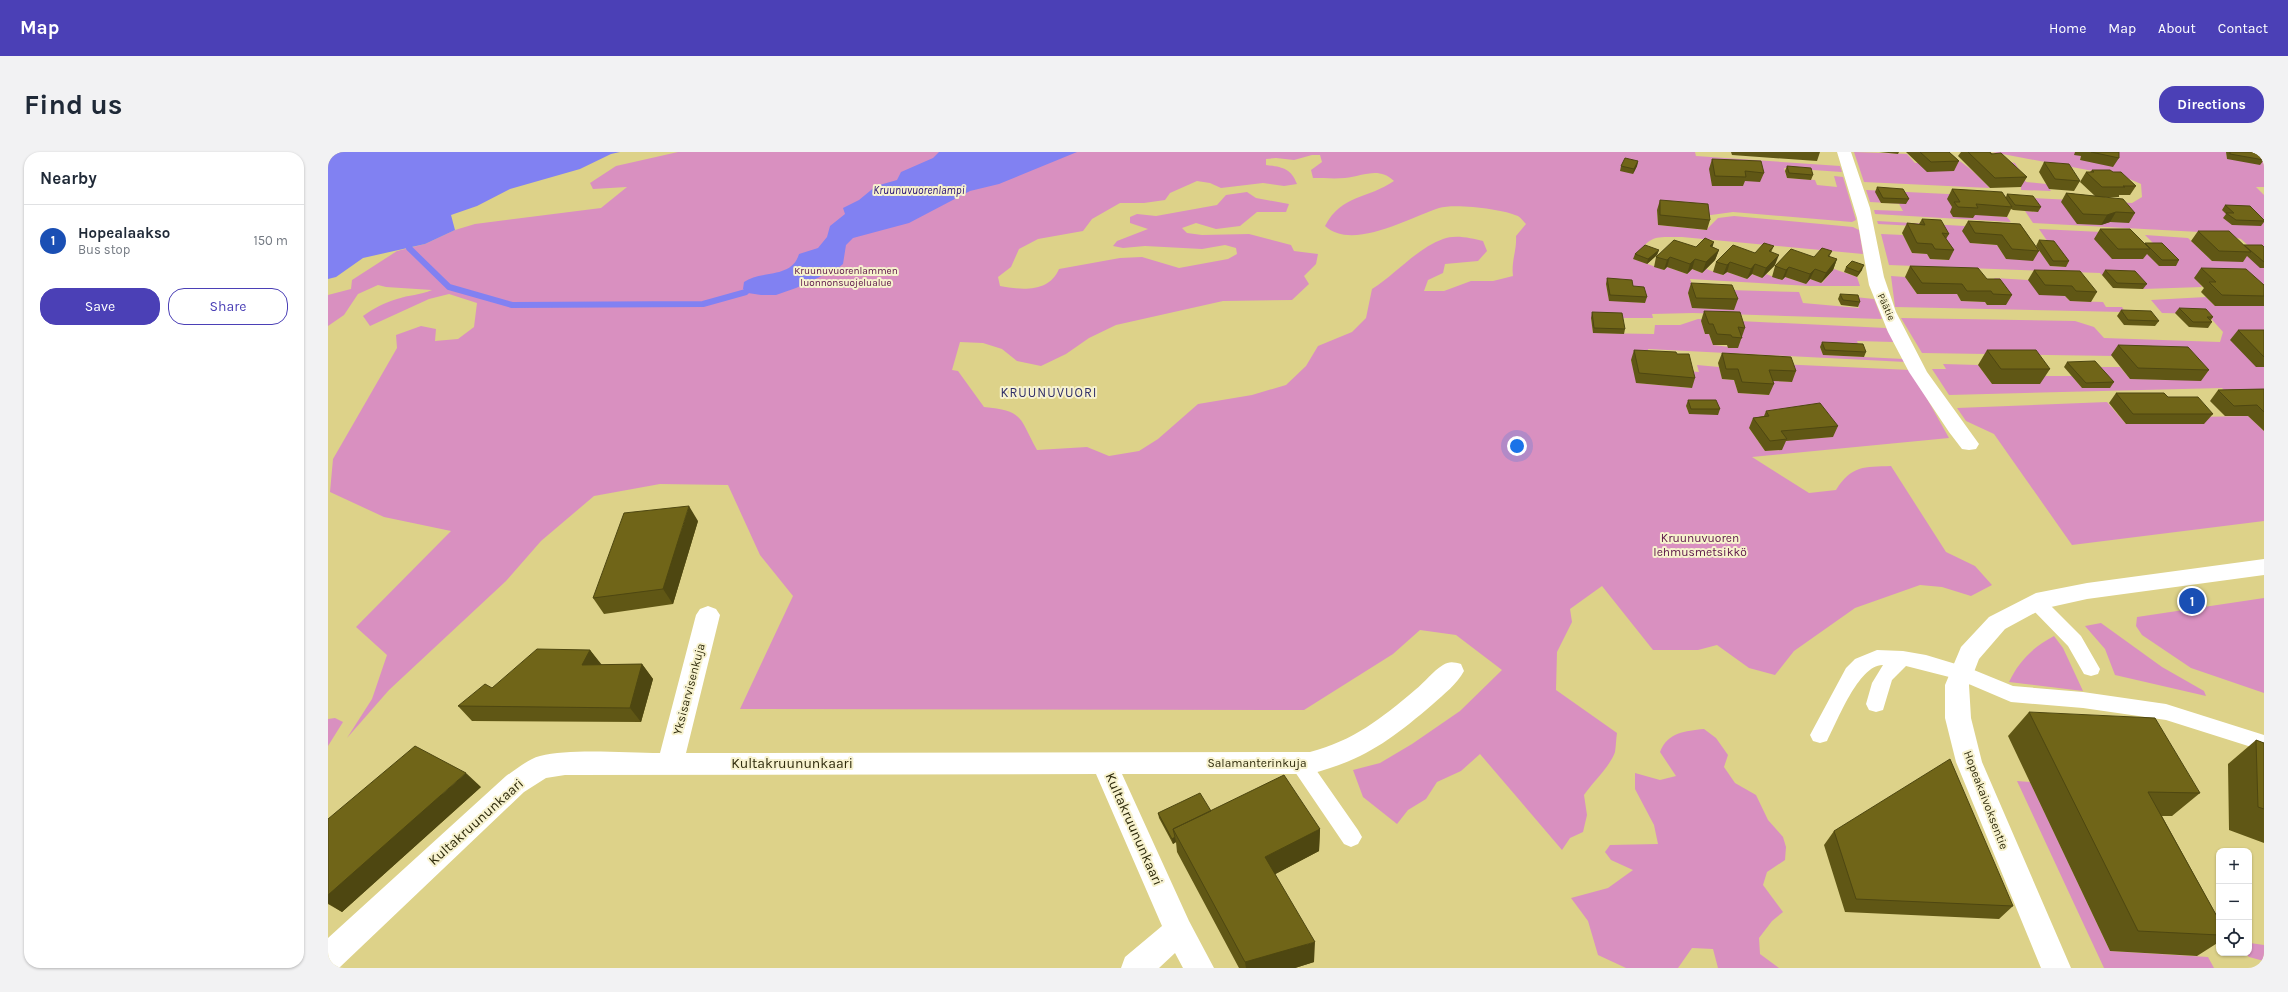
<!DOCTYPE html>
<html lang="en">
<head>
<meta charset="utf-8">
<style>
	body { margin:0; font-family:Karla,sans-serif; background:#f2f2f3; color:#1f2937 }
	.controls { position:absolute; right:12px; bottom:12px; display:grid; overflow:hidden; border-radius:8px; box-shadow:0 1px 3px #0004 }
	.controls button { width:36px; height:36px; display:grid; place-items:center; padding:0; border:0; border-bottom:1px solid #e0e1e3; background:#fff; color:#1f2937; font:20px sans-serif }
	.you { position:absolute; left:1189px; top:294px; width:14px; height:14px; margin:-10px; border:3px solid #fff; border-radius:50%; background:#1a73e8; box-shadow:0 0 0 6px #1a73e833 }
	.badge { display:grid; place-items:center; width:26px; height:26px; border-radius:50%; background:#4b40b6; color:#fff; font-size:13px; font-weight:700 }
	.pin { position:absolute; translate:-50% -50%; border:2px solid #fff; box-shadow:0 1px 4px #0006 }
	.list { margin:0; padding:0; list-style:none }
	h2 { display:flex; justify-content:space-between; align-items:center; height:52px; margin:0; padding:0 16px; font-size:17px }
	h2 small { font-size:13px; font-weight:400; color:#747a83 }
	.list li { display:grid; grid-template-columns:26px 1fr auto; gap:12px; align-items:center; box-sizing:border-box; height:72px; padding:0 16px; border-top:1px solid #e0e1e3 }
	.list b { display:block; font-size:15px; white-space:nowrap }
	.list p { margin:0; font-size:13px; white-space:nowrap; color:#747a83 }
	.list em { font-size:13px; font-style:normal; color:#747a83 }
	.actions { display:flex; gap:8px; padding:12px 16px }
	.actions a { flex:1; padding:9px 0; border:1px solid #4b40b6; border-radius:16px; text-align:center; font-size:14px; color:#4b40b6 }
	.actions .main { background:#4b40b6; color:#fff }
	.icon { flex:none; width:22px; height:22px; fill:none; stroke:currentColor; stroke-width:2; stroke-linecap:round; stroke-linejoin:round }
	.map { position:relative; flex:none; width:1936px; height:816px; overflow:hidden; border-radius:16px }
	header { display:flex; align-items:center; gap:24px; box-sizing:border-box; height:56px; padding:0 20px; background:#4b40b6; color:#fff }
	header strong { font-size:19px }
	nav { display:flex; gap:22px; margin-inline-start:auto; font-size:14px }
	.intro { display:flex; align-items:center; justify-content:space-between; box-sizing:border-box; height:96px; padding:0 24px }
	h1 { margin:0; font-size:28px }
	.button { padding:10px 18px; border-radius:16px; background:#4b40b6; color:#fff; font-size:14px; font-weight:700 }
	main { display:flex; gap:24px; padding:0 24px }
	aside { flex:1; background:#fff; border-radius:16px; box-shadow:0 1px 3px #0004 }
	.map>svg:first-child { display:block }
	.green { fill:#d990c0; fill-rule:evenodd }
	.water { fill:#8181f2 }
	.lines { fill:none; stroke-linecap:round; stroke-linejoin:round }
	.stream { stroke:#8181f2; stroke-width:6 }
	.service { fill:#fff; fill-rule:evenodd }
	.minor { fill:#fff; fill-rule:evenodd }
	.wall { fill:#605715 }
	.shaded-wall { fill:#4e4711 }
	.building { fill:#706518; stroke:#4e4711 }
	.labels { text-anchor:middle; dominant-baseline:central; stroke-width:4; stroke-linejoin:round; paint-order:stroke }
	.far-park-label { font-size:10px; fill:#5a1447; stroke:#f7f2ce }
	.far-street-label { font-size:10px; fill:#2f2b0c; stroke:#f7f2ce }
	.far-water-label { font-size:11px; font-style:italic; fill:#230a71; stroke:#f7f2ce }
	.park-label { font-size:12px; fill:#5a1447; stroke:#f7f2ce }
	.street-label { font-size:12px; fill:#2f2b0c; stroke:#f7f2ce }
	.neighbourhood-label { font-size:13px; letter-spacing:1px; fill:#302f69; stroke:#f7f2ce }
	.near-street-label { font-size:14px; fill:#2f2b0c; stroke:#f7f2ce }
</style>
</head>
<body>
<header>
<strong>Map</strong>
<nav><a>Home</a><a>Map</a><a>About</a><a>Contact</a></nav>
</header>
<div class="intro"><h1>Find us</h1><a class="button">Directions</a></div>
<main>
<aside>
<h2>Nearby<small></small></h2>
<ul class="list">
<li><span class="badge" style="background:#1a4fb4">1</span><div><b>Hopealaakso</b><p>Bus stop</p></div><em>150 m</em></li>
</ul>
<div class="actions"><a class="main">Save</a><a>Share</a></div>
</aside>
<div class="map">
<svg width="1936" height="816" viewBox="0 0 1936 816">
	<rect width="100%" height="100%" fill="#ddd289"/>
	<path class="green" d="M350 0H1367L1368 4 1512 14 1514 20 1456 16 1459 26 1487 28 1489 33 1509 35 1506 24 1515 25 1528 68 1524 70 1405 60 1383 63 1329 58 1330 73 1378 78 1390 66 1406 64 1525 75 1531 78 1535 102 1354 85C1324 85 1323 83 1306 107L1336 118 1339 115 1359 122 1364 117 1374 121 1378 117 1395 123 1399 120 1419 127 1424 122 1434 126 1438 122 1454 128 1457 125 1478 132 1482 127 1494 131 1506 117 1529 125 1532 134H1482L1362 127 1366 137 1471 140 1475 151 1531 156 1527 145 1546 147 1554 167 1365 161 1324 162 1325 166H1263L1265 181 1326 182 1327 173H1352L1370 167 1558 176 1566 190 1529 189 1532 197 1492 195 1495 203 1576 207 1578 210 1320 197 1322 209 1303 208 1309 231 1363 236 1359 219 1371 220 1369 213 1391 215 1394 227 1406 228 1410 241 1441 243 1437 228 1463 230 1459 216 1405 212 1404 210 1583 218 1621 286 1424 305 1481 341 1508 338C1524 313 1536 315 1563 314L1618 400 1647 414 1664 433 1643 444 1614 435 1592 433 1527 456 1466 499 1447 523 1421 516 1389 493 1370 498H1325L1274 434 1242 457 1244 470 1229 500 1228 538 1289 581C1288 587 1288 594 1287 600 1283 613 1265 630 1256 643L1259 663 1255 680 1242 686 1234 698 1152 602 1133 619 1109 630 1098 647 1080 658 1069 672 1035 645 1025 618 1052 611 1084 592 1132 559 1174 518 1128 483 1092 478 1065 502 976 558 412 557 465 444 432 403 400 333 332 332 266 344 213 389 178 429 61 538 19 586 44 547 59 503 28 475 123 379 56 365 2 340 5 307 69 196 68 183 93 174 108 177 107 189 130 187 146 175 149 151 121 142 101 147 42 174 35 164C46 156 56 151 69 147 81 143 92 143 104 138L58 135 50 133 30 142 16 163 0 174V143L23 137 24 128 69 99 97 92 127 78 147 72 273 56 299 35 265 37 262 31 288 14ZM984 3H992L994 10 983 18 985 26C996 26 1006 27 1017 26 1035 24 1051 14 1066 29 1040 47 1014 42 997 74 1024 99 1081 66 1111 56 1126 51 1175 57 1190 64 1193 66 1196 70 1198 72L1188 84C1189 98 1183 109 1185 124L1165 129H1143L1116 139H1096L1100 128 1115 121 1117 112 1150 109 1159 99 1155 89C1143 86 1127 82 1115 87 1088 97 1068 122 1044 137L1038 166 1024 180 990 194 978 214 958 233 924 243 870 252 830 287 811 299 781 304 759 295 709 298C691 266 697 259 656 255L630 219 624 218 632 190 655 191 674 197 689 209 713 214 738 202 761 186 788 173 895 149 964 148 981 132 976 124 988 112 990 102 966 99 963 93 921 82 874 83 859 81 854 76 868 71 888 77 912 74 929 60H958L961 52 928 46 919 40 898 43 889 53 828 64 809 62 802 65V71L820 77 789 89 785 94 795 96 817 94 874 97 897 93 908 96 909 102 900 107 851 116 814 105 792 106 731 117C721 141 693 138 672 134L670 125 683 115 691 97 710 87 755 79 764 67 792 51H816L837 48 842 41 869 29 882 31 893 36 935 31 956 34 969 32C963 16 954 15 938 13V7L948 6 966 8ZM1278 132 1303 133 1304 139 1315 140 1317 151 1281 148ZM1360 142 1401 143 1406 157 1365 156ZM1373 169 1408 170 1413 186H1407L1410 196 1385 193 1381 182H1377ZM1358 254H1386L1390 262H1361ZM1487 262 1505 285 1448 289 1454 298 1437 299 1421 276 1437 274 1434 270Z
		M1526 0 1579 2 1587 11H1590C1596 8 1601 3 1607 1 1628 0 1648 22 1662 36L1536 30Z
		M1664 0H1747L1753 4 1752 8 1773 0H1898L1899 7 1936 5V35H1928L1936 43V103L1925 98 1913 87 1890 81 1705 71 1697 59 1710 60 1702 49 1643 62 1679 65 1683 70 1547 62 1546 58 1575 59 1571 52H1578L1542 50 1538 38 1804 51 1814 45 1813 32 1797 25Z
		M1660 5 1687 11 1698 30 1718 32 1723 39 1693 38V35Z
		M1549 69 1689 77 1642 91 1669 93 1678 107 1694 93 1708 94 1722 114 1737 115 1711 77 1774 80 1814 96 1831 114 1847 113 1817 83 1860 86 1884 109 1912 98 1936 116V151L1867 126 1874 135 1815 137 1803 124 1774 123 1772 121 1561 113 1553 82 1575 83 1584 101 1599 102 1602 107 1621 108 1588 74 1550 72Z
		M1563 124 1577 125 1589 142H1629L1633 149 1657 150 1659 153H1678L1674 137 1666 126 1700 128 1737 144 1742 149 1775 150 1778 155H1794L1797 160 1567 155Z
		M1878 145 1887 154H1936V247L1906 248 1894 236 1621 243 1604 217H1618L1615 212 1650 213 1664 232 1706 224H1744L1754 236 1763 215H1792L1802 227 1872 228 1852 205 1594 201 1573 166 1747 169 1766 175 1776 186 1892 190 1895 180 1879 162 1834 161 1823 148Z
		M1779 250 1798 272 1869 265 1920 264 1936 279V369L1744 393 1666 282 1638 269 1629 256Z
		M1936 446V541L1863 516 1814 483 1808 474 1809 465Z
		M1773 471 1834 515 1876 539 1878 544 1787 523 1777 497 1757 474Z
		M1726 484 1735 496 1755 539 1681 530C1691 509 1705 495 1726 484Z
		M7 566 15 570 0 594V567Z
		M1376 577 1388 586 1400 603 1396 615 1407 631 1428 643 1440 668 1455 685 1458 695 1457 708 1439 720 1435 733 1455 760 1444 769 1431 786 1432 802 1451 816H1390L1385 797 1364 796 1350 816H1298L1270 803 1260 769 1243 746 1280 736 1305 718 1283 708 1277 700 1282 693 1330 692 1326 673 1307 637V621L1332 628 1348 624 1332 600C1340 580 1357 579 1376 577Z
		M1689 629 1702 630 1782 799 1880 805 1886 816H1776Z
		M1921 789 1922 791 1936 793V809L1921 805 1917 801H1921Z"/>
	<path class="water" d="M0 0H292L283 2 252 17 182 37 149 54 123 63 127 78 97 92 35 106 8 125 0 127Z
		M611 0H749L671 32 642 39 581 71 525 86 518 93 515 112 509 117 468 136 448 143H433L420 141 415 137 416 130C433 118 464 127 471 102L490 96 499 85 502 74 517 62 515 56 531 48 548 34 569 28 573 20 605 6Z"/>
	<g class="lines">
		<path class="stream" d="M81 96 121 135 184 153 375 152 418 140"/>
		<path class="service" d="M1708 443 1714 445 1753 484 1772 517 1770 522 1763 524 1756 522 1740 494 1702 455 1699 450 1702 445Z
			M1549 498 1575 499 1598 503 1641 516 1685 534 1755 540 1838 552 1936 583V599L1838 568 1755 556 1683 550 1629 527 1578 514 1564 528 1555 558 1548 560 1541 558 1538 552 1544 531 1555 513C1531 512 1509 570 1499 589L1492 591 1485 589 1482 583 1518 516 1527 507Z
			M972 602 979 605 1030 678 1034 685 1030 692 1023 695 1016 692 965 617 962 611 965 605Z"/>
		<path class="minor" d="M1509 0H1523L1542 56 1556 125 1568 160 1599 220 1651 292 1648 297 1641 298 1634 297 1621 280 1581 220 1560 180 1541 133 1529 66Z
			M1936 407V423L1759 447 1714 457 1677 477 1651 507 1641 533 1643 566 1654 610 1743 816H1713L1628 610 1617 566V533L1633 495 1661 465 1708 441 1759 431Z
			M380 454 388 457 392 463 358 601 982 600C1025 589 1054 566 1087 538 1097 530 1105 519 1115 513 1121 509 1126 510 1133 512L1136 519C1129 532 1116 542 1105 552 1063 588 1036 608 982 622H794L861 769 886 816H855L847 801 831 816H793L797 805 834 774 768 622 237 623 218 626 196 640 11 816H0V786L178 624C189 617 200 607 212 604 243 596 298 601 332 601L368 463 372 457Z"/>
	</g>
	<path class="wall" d="M1403 0H1492L1489 9 1404 3Z
		M1551 0H1571L1570 2Z
		M1578 0H1621L1631 9 1626 19 1599 20Z
		M1633 0H1662L1699 25 1693 35 1662 36 1630 4Z
		M1747 0H1791V6L1785 15 1752 8 1753 4 1746 3Z
		M1898 0H1935L1936 8 1932 13 1899 7Z
		M1384 7 1436 21 1432 30 1417 29 1415 34H1384L1381 17Z
		M1310 9 1309 14 1305 22 1292 19 1293 14Z
		M1716 10 1752 29 1746 39 1721 37 1711 20Z
		M1459 14 1485 23 1483 28 1459 26 1457 19Z
		M1764 18 1785 20 1808 34 1802 43H1791V45H1775L1807 61 1801 71 1782 70 1773 73 1749 72 1733 50 1738 41 1767 44 1752 30 1758 20H1762Z
		M1549 35 1581 47 1578 52 1553 51 1547 40Z
		M1624 37 1678 45 1679 42 1713 55 1710 60 1685 58 1683 57 1679 65 1647 63 1645 66 1625 65 1622 60 1624 55 1619 47Z
		M1332 48 1382 68 1379 78 1330 73 1329 58Z
		M1897 53 1936 68V70L1933 74 1904 73 1895 66 1898 62 1894 58Z
		M1594 67 1621 82 1618 87 1626 98 1621 108 1602 107 1599 102 1584 101 1574 81 1579 71 1591 72Z
		M1640 69 1692 72 1711 99 1705 109 1678 107 1669 93 1642 91 1634 79Z
		M1772 77 1816 92 1817 91 1851 108 1848 114H1831L1819 102 1815 107H1784L1766 87Z
		M1870 79 1916 93 1936 95V116H1932L1919 104 1915 110 1884 109 1863 89Z
		M1711 88 1741 109 1738 115 1722 114 1708 94Z
		M1446 94 1443 100 1447 113 1434 126 1424 122 1419 127 1399 120 1395 123 1385 120 1388 110 1427 101Z
		M1368 95H1385L1391 98 1387 108 1374 121 1364 117 1359 122 1339 115 1336 118 1326 115 1328 105Z
		M1331 98 1329 103 1319 112 1305 107 1307 102Z
		M1504 99 1501 105 1509 107 1505 118 1493 131 1482 127 1478 132 1457 125 1454 128 1444 125 1447 114 1486 105Z
		M1582 114 1659 127 1684 143 1678 153H1659L1657 150 1633 149 1629 142H1589L1577 125Z
		M1518 115 1534 118 1529 125 1516 120Z
		M1873 116 1936 133V154H1887L1873 140 1876 136 1866 126Z
		M1706 118 1769 140 1763 150 1742 149 1737 144 1711 143 1700 128Z
		M1777 118 1819 132 1815 137 1785 136 1774 123Z
		M1279 126 1305 134 1319 145 1317 151 1281 149 1278 132Z
		M1363 131 1410 147 1406 158 1364 156 1360 141Z
		M1512 142 1532 150 1530 155 1513 153 1510 147Z
		M1851 156 1885 165 1883 168 1884 170 1880 176 1861 175 1847 161Z
		M1793 158 1831 169 1827 174 1796 173 1789 164Z
		M1376 159 1417 176 1410 196H1400L1399 193H1385L1381 182H1377L1373 169Z
		M1264 160 1297 177 1296 182 1265 181 1263 166Z
		M1910 178H1936V215H1928L1902 188Z
		M1494 190 1538 200 1536 205 1495 203 1492 195Z
		M1790 193 1881 218 1873 229 1802 227 1783 203Z
		M1306 198 1349 202 1367 226 1364 236 1308 231 1303 208Z
		M1659 198 1722 217 1712 232H1664L1650 213Z
		M1394 201 1468 219 1464 230 1445 229 1446 232 1441 243 1410 241 1406 228 1394 227 1390 211Z
		M1739 210 1786 230 1782 236H1754L1736 215Z
		M1936 237V279L1920 264H1897L1882 249 1890 238Z
		M1788 241 1840 245 1885 262 1876 272H1798L1781 251Z
		M1360 248 1392 257 1390 263 1361 262 1358 254Z
		M1438 259 1510 274 1505 285 1458 289 1454 298 1437 299 1421 276 1425 266 1436 264Z
		M370 369 345 452 276 462 265 446Z
		M262 498 273 513 314 512 325 527 313 570 144 569 130 554 164 536Z
		M1701 560 1872 641 1844 664H1834L1891 768V790L1869 804 1782 799 1680 584Z
		M1928 588 1936 591V691L1901 678 1900 612Z
		M153 635 14 760 0 752V667Z
		M883 659 992 677 991 699 947 722 986 810 967 816H911L849 700 848 690 845 692 831 666 830 661Z
		M1506 679 1685 754 1671 767 1517 760 1496 693Z"/>
	<path class="shaded-wall" d="M1310 9 1309 14 1305 22 1306 17Z
		M1788 60 1782 70 1773 73 1779 63Z
		M1386 90 1383 100 1382 94Z
		M1331 98 1329 103 1319 112 1320 107Z
		M1391 98 1387 108 1374 121 1378 110Z
		M1451 103 1447 113 1434 126 1438 116Z
		M1342 105 1339 115 1336 118 1339 108Z
		M1367 107 1364 117 1359 122 1362 112Z
		M1509 107 1505 118 1493 131 1498 121Z
		M1402 110 1399 120 1395 123 1399 113Z
		M1427 112 1424 122 1419 127 1423 117Z
		M1536 113 1534 118 1529 125 1531 120Z
		M1461 115 1457 125 1454 128 1458 118Z
		M1487 117 1482 127 1478 132 1482 122Z
		M361 354 370 369 345 452 335 437Z
		M262 498 274 513H254Z
		M314 512 325 527 313 570 302 556Z
		M138 621 153 635 14 760 0 751V743Z
		M992 677 991 699 938 727 937 705Z
		M847 685 848 690 845 692 844 687Z
		M987 790 986 810 967 816H918L917 810Z"/>
	<path class="building" d="M1592 0H1621L1631 9 1603 10Z
		M1640 0H1662L1663 2 1673 1 1699 25 1667 26Z
		M1763 0H1791V6Z
		M1902 0H1935L1936 8 1902 2Z
		M1297 6 1310 9 1306 17 1293 14Z
		M1384 7 1433 9 1436 21 1417 19 1418 25 1387 24Z
		M1716 10 1741 12 1752 29 1727 27Z
		M1459 14 1483 16 1485 23 1461 21Z
		M1764 18H1782L1785 20H1793L1808 34H1795L1797 35H1774L1758 20H1766Z
		M1549 35 1575 37 1581 47 1555 46Z
		M1624 37 1674 40 1684 55 1648 52 1650 56 1630 55 1626 50H1632Z
		M1738 41 1795 47 1807 61 1788 60 1779 63 1755 62Z
		M1679 42 1705 44 1713 55 1687 53Z
		M1332 48 1380 52 1382 68 1332 63Z
		M1897 53 1922 54 1936 68V69L1908 68 1898 61H1906Z
		M1594 67 1613 68 1621 82 1614 81 1626 98 1607 97 1604 92 1589 91 1579 71 1597 73Z
		M1640 69 1692 72 1711 99 1684 97 1674 83 1647 81Z
		M1772 77H1802L1822 97H1790Z
		M1870 79H1901L1923 100 1891 99Z
		M1377 86 1386 90 1382 94 1391 98 1378 110 1367 107 1362 112 1342 105 1339 108 1328 105 1346 88 1368 95Z
		M1711 88 1726 89 1741 109H1725Z
		M1436 91 1446 94 1441 99 1451 103 1438 116 1427 112 1423 117 1402 110 1399 113 1388 110 1405 93 1427 101Z
		M1817 91H1834L1851 108H1834Z
		M1317 93 1331 98 1320 107 1307 102Z
		M1916 93H1934L1936 95V110Z
		M1494 96 1504 99 1500 104 1509 107 1498 121 1487 117 1482 122 1461 115 1458 118 1447 114 1463 97 1486 105Z
		M1524 109 1536 113 1531 120 1518 115Z
		M1582 114 1650 116 1659 127H1672L1684 143 1665 142 1663 139H1639L1634 132 1594 131Z
		M1873 116 1918 117 1936 133V144L1894 143 1881 130H1888Z
		M1706 118 1752 119 1769 140 1748 139 1744 134 1717 133Z
		M1777 118 1807 119 1819 132 1789 131Z
		M1279 126 1304 128 1305 134 1316 135 1319 145 1282 143Z
		M1363 131 1404 133 1410 147 1368 146Z
		M1512 142 1530 143 1532 150 1515 148Z
		M1851 156 1878 157 1885 165H1879L1884 170H1865Z
		M1793 158 1823 159 1831 169 1800 168Z
		M1376 159 1412 160 1417 176 1410 175 1414 186 1404 185 1403 183 1389 182 1385 172H1381Z
		M1264 160 1294 161 1297 177 1266 176Z
		M1910 178H1936V205Z
		M1494 190 1535 192 1538 200 1497 198Z
		M1790 193 1860 195 1881 218 1810 216Z
		M1306 198 1348 200 1349 202H1361L1367 226 1311 221Z
		M1659 198H1708L1722 217H1673Z
		M1394 201 1463 205 1468 219 1441 218 1446 232 1414 230 1410 217H1398Z
		M1767 209 1786 230 1758 231 1739 210Z
		M1936 237V260L1929 253 1906 254 1890 238Z
		M1788 241H1836L1840 245H1870L1885 262H1805Z
		M1360 248H1388L1392 257H1363Z
		M1492 251 1510 274 1453 279 1459 287 1442 289 1425 266 1441 264 1438 259Z
		M361 354 335 437 265 446 296 361Z
		M209 497 262 498 254 513 314 512 302 556 130 554 157 532 164 536Z
		M1701 560 1827 566 1872 641 1820 640 1891 768V783L1810 779Z
		M1928 588 1936 591V657L1930 655Z
		M87 594 138 621 0 743V667Z
		M1622 607 1685 754 1528 747 1506 679Z
		M956 623 992 677 937 705 987 790 917 810 845 677Z
		M872 641 883 659 845 677 847 685 844 687 830 661Z"/>
	<g class="labels">
		<g class="far-park-label">
			<text x="518" y="119">Kruunuvuorenlammen<tspan x="518" dy="12">luonnonsuojelualue</tspan></text>
		</g>
		<g class="far-street-label">
			<text transform="translate(1558 155) rotate(66)">Päätie</text>
		</g>
		<g class="far-water-label">
			<text x="591" y="38">Kruunuvuorenlampi</text>
		</g>
		<g class="park-label">
			<text x="1372" y="386">Kruunuvuoren<tspan x="1372" dy="14">lehmusmetsikkö</tspan></text>
		</g>
		<g class="street-label">
			<text transform="translate(361 537) rotate(-75)">Yksisarvisenkuja</text>
			<text x="929" y="611">Salamanterinkuja</text>
			<text transform="translate(1658 648) rotate(69)">Hopeakaivoksentie</text>
		</g>
		<g class="neighbourhood-label">
			<text x="721" y="240">KRUUNUVUORI</text>
		</g>
		<g class="near-street-label">
			<text x="464" y="611">Kultakruununkaari</text>
			<text transform="translate(148 670) rotate(-42)">Kultakruununkaari</text>
			<text transform="translate(806 677) rotate(66)">Kultakruununkaari</text>
		</g>
	</g>
</svg>
<div class="controls">
<button>+</button>
<button>−</button>
<button><svg class="icon" aria-label="locate" viewBox="0 0 24 24"><circle cx="12" cy="12" r="6"/><path d="M12 2v4M12 18v4M2 12h4M18 12h4"/></svg></button>
</div>
<div class="you"></div>
<div class="pin badge" style="left:1864px;top:449px;background:#1a4fb4">1</div>
</div>
</main>
</body>
</html>
